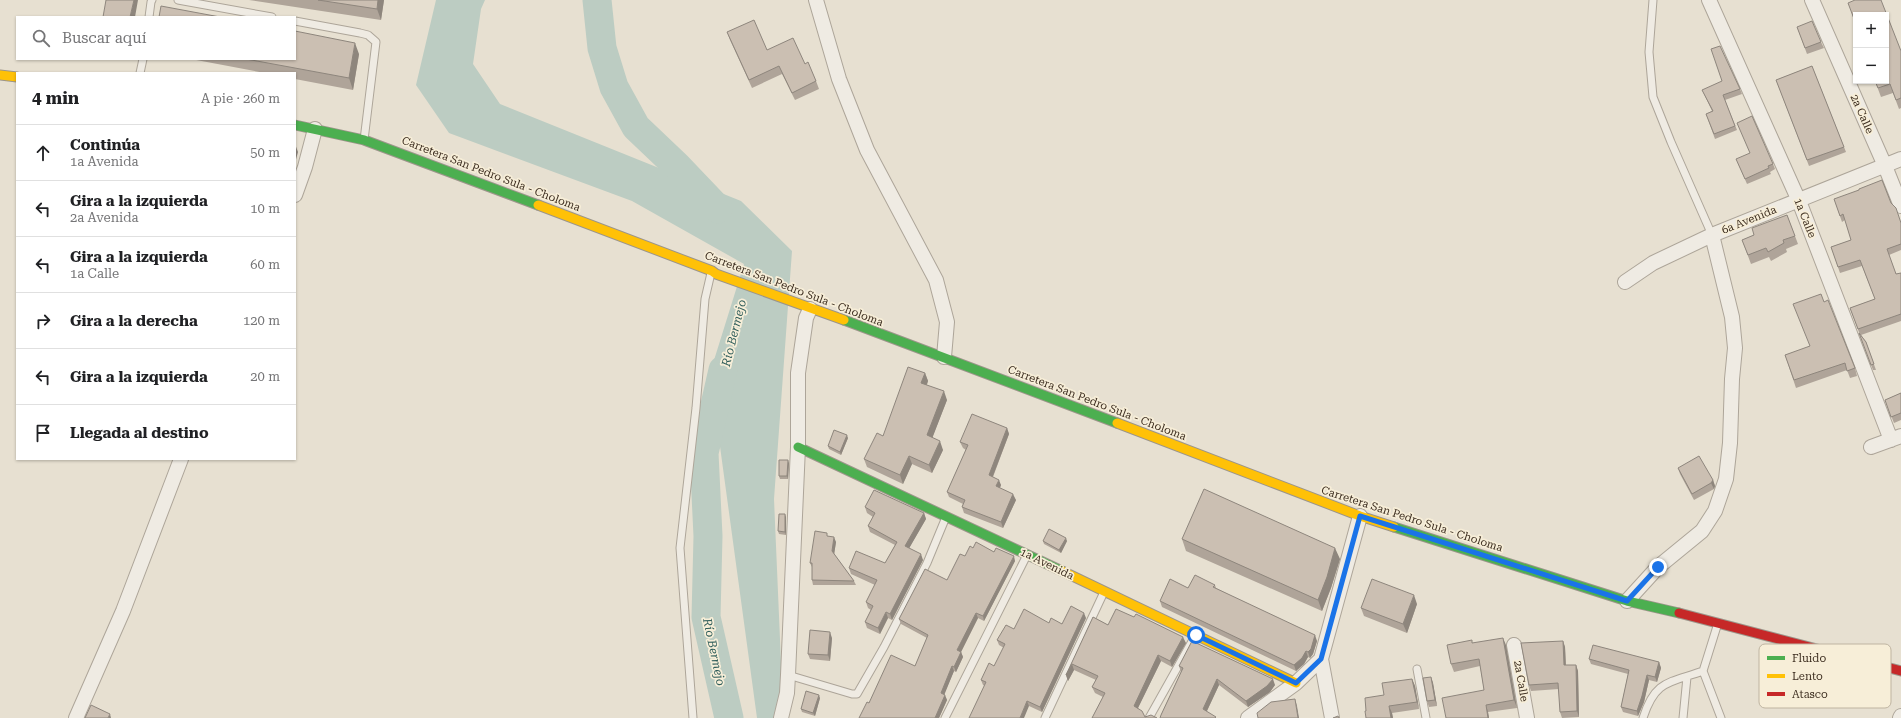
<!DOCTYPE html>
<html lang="es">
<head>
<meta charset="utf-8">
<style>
	body { margin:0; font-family:"Roboto Serif",serif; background:#f2f2f2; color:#202124 }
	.controls { position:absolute; right:12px; top:12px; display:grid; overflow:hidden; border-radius:0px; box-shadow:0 1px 3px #0004 }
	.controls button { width:36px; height:36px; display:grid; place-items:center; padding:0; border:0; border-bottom:1px solid #e0e0e0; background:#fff; color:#202124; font:20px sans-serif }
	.stop { position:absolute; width:12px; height:12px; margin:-9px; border:3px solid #1a73e8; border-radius:50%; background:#fff }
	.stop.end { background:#1a73e8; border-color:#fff; box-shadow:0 1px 4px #0008 }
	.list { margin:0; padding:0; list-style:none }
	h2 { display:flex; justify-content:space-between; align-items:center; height:52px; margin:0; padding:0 16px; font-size:17px }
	h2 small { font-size:13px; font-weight:400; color:#757577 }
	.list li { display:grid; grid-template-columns:26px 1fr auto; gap:12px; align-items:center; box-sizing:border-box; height:56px; padding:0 16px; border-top:1px solid #e0e0e0 }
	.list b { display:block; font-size:15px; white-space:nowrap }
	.list p { margin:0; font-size:13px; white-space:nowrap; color:#757577 }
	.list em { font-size:13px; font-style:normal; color:#757577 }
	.icon { flex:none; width:22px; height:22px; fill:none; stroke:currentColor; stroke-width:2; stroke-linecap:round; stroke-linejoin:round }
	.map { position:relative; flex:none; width:1901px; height:718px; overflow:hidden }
	.search { position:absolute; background:#fff; box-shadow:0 1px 3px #0004; left:16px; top:16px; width:280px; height:44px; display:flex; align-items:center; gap:10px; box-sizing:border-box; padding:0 14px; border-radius:0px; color:#757577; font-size:15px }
	.panel { position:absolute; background:#fff; box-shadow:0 1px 3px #0004; left:16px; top:72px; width:280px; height:388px; border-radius:0px }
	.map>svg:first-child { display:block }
	.water { fill:#bcccc2 }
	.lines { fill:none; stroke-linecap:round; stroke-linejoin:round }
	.river { stroke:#bcccc2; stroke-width:29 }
	.lane-casing { stroke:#ada599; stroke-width:9 }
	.street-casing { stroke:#ada599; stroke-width:16 }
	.fast-casing { stroke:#9c958a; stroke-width:11 }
	.slow-casing { stroke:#9c958a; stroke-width:11 }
	.jam-casing { stroke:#9c958a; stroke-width:11 }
	.lane { stroke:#efebe3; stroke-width:7 }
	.street { stroke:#efebe3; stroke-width:14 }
	.fast { stroke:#4caf50; stroke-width:9 }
	.slow { stroke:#ffc107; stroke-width:9 }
	.jam { stroke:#c62828; stroke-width:9 }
	.wall { fill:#afa499 }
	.shaded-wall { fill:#8e867d }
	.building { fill:#cbbfb2; stroke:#8e867d }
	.route { stroke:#1a73e8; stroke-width:5 }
	.labels { text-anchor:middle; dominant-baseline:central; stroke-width:3.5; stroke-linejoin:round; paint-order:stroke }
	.street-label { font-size:11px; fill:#3d2e20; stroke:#f7eed8 }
	.water-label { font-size:12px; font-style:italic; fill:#2f5d5a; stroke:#f7eed8 }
	.key { fill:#f7eed8; stroke:#bfb4a1; stroke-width:1 }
	.key-label { font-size:11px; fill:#3d2e20 }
</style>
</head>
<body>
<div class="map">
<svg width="1901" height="718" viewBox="0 0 1901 718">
	<rect width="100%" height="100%" fill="#e7e0d1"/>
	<path class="water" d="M436 0H485L481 9 473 64 500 104 741 201 792 251 774 499 783 709 780 718H757L710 373 744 264 632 201 449 133 416 85Z"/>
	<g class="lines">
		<path class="river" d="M597 0 602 48 614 87 636 127 677 166 718 209
			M723 370 704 453 708 536 706 617 729 718"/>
		<g class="lane-casing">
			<path id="lane" d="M178 0 272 17
				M1653 0 1649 52 1653 97 1671 142 1712 235
				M149 17 151 2 152 0
				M295 21 360 33 368 35 376 42 364 140
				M140 73 143 59
				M1417 669 1426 718
				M1703 671 1721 718
				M788 675 852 694H857L884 647 927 563 946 517
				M693 718 680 548 696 408 705 299 711 273
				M945 718 1027 555
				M1045 718 1104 592
				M1149 718 1195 636
				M1643 718C1655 680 1669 683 1703 671L1718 623
				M1683 718 1687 677"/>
		</g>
		<g class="street-casing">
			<path id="street" d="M816 0 839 79 867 150 936 280 947 322 944 357
				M1709 0 1799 201 1891 440
				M1812 0 1885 166 1901 206
				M295 195 305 167 315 129
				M1625 282 1653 263 1712 235 1901 159
				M1871 447 1901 436
				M1627 601 1658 567 1702 531 1715 511 1726 479 1730 443 1732 379 1735 348 1732 317 1712 235
				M1514 645 1527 718
				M76 718 123 611 181 459
				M781 718 787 693 788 675 798 447V373L806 318 810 309
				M1248 718 1296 683 1321 659
				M1332 718 1321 659 1360 516
				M1900 718 1901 716"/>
		</g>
		<g class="fast-casing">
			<path id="fast" d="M295 125 364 140 538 205
				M844 320 1117 423
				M798 447 1062 571
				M1394 527 1627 601 1679 613"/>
		</g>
		<g class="slow-casing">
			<path id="slow" d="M0 75 17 77
				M538 205 712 271 716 274 844 320
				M1117 423 1360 516 1394 527
				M1062 571 1296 683"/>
		</g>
		<g class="jam-casing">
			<path id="jam" d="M1679 613 1901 671"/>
		</g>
		<use href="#lane" class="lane"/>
		<use href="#street" class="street"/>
		<use href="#fast" class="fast"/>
		<use href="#slow" class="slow"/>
		<use href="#jam" class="jam"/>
	</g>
	<path class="wall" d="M249 0H384L381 20Z
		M1797 27 1821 42 1824 48 1807 54Z
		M727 32 767 50 805 64 816 81 819 89 795 100 782 74 752 88 730 40Z
		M1901 51V108L1899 109 1893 93 1881 97 1875 81H1886Z
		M359 54 353 90 295 79V73H265L191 59H295Z
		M1812 66 1846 152 1809 166 1776 80Z
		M1740 89 1742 94 1725 100 1737 130 1715 139 1706 114 1712 111 1702 90Z
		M1736 159 1773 164 1775 169 1770 172 1771 174 1747 184Z
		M1834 199 1891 203 1901 223V250L1889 255 1896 274 1901 273V321L1861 335 1866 342 1876 370H1873L1850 308 1875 299 1862 266 1840 273 1831 247 1851 240 1845 220 1842 222Z
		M1787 215 1798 244 1786 249 1787 252 1771 261 1769 257 1751 264 1742 240 1754 235Z
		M1824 302 1855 368 1857 376 1850 378 1847 370 1796 388 1785 355 1810 347Z
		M925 373 928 381 927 385 947 400 932 438 943 450 932 473 912 464 903 484 867 467 864 459 883 436Z
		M1901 393V420L1894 423 1885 400Z
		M1007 428 1009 434 993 477 1001 485 1000 488 1016 500 1003 528 964 513 962 507 963 504 949 497 947 492 966 450 963 448 960 442Z
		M848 438 841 455 829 449 828 446Z
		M789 463 788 479H780L779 476Z
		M1678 468 1713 480 1715 486 1714 489 1694 500 1680 474Z
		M865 507 924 513 926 519 909 548 923 560 892 620 888 618 880 634 867 628 865 622 871 610 868 608 866 602 875 585 851 574 849 568 885 563 895 545 870 532 868 526 873 517 867 513Z
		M786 517V535L779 534 778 531Z
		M828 536 836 542 834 554 854 581 856 585H813L812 580V567L810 563Z
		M1182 539 1340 559 1331 588 1322 611 1186 551Z
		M1043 541H1067L1061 553 1044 544Z
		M973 548 994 552 1015 561 984 621 978 618 961 652 963 657 956 672 954 671 944 694 947 700 939 718H859L869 703 915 666 927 638 901 624 899 619 947 580 965 556Z
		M1215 585 1216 588 1317 641 1313 654 1310 658 1308 657 1304 664 1296 671 1162 607 1160 601 1188 588Z
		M1417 604 1407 633 1364 616 1361 608Z
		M1093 617 1108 625 1186 643 1172 667 1161 661 1138 708 1145 717 1157 718H1092L1103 697 1095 693 1092 687 1096 680 1074 670 1068 681 1066 675Z
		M1086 618 1042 712 983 685 981 680 994 666 1004 648 999 645 997 640 1014 629 1049 623 1062 624Z
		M832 638 830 661 810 659 808 654Z
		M1563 641 1565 647 1566 665H1576L1578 671 1579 717 1562 718 1560 712 1559 689 1531 691 1529 685Z
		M1473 643 1506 645 1517 708 1488 712 1489 718H1446L1484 690 1480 666 1454 672 1451 664Z
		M1589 659 1659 662 1661 668 1657 682 1649 680 1644 702 1638 716 1623 712 1621 707 1628 674 1591 664Z
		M1179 666 1275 685 1270 692 1248 707 1219 685 1207 711 1161 715 1181 672Z
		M1431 677 1433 683 1437 706 1429 707 1427 701Z
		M1412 679 1415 686 1419 709 1392 713 1393 718H1366V711L1384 695Z
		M820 698 815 716 802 712 801 709Z"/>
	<path class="shaded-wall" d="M134 0H138L135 17H130Z
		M378 0H384L381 20 377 9Z
		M355 43 359 54 353 90 349 78Z
		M295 144 298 152 295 163Z
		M925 373 928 381 924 391 921 383Z
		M944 391 947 400 930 444 927 435Z
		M1007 428 1009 434 991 481 989 475Z
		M847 435 848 438 841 455 840 452Z
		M940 441 943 450 932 473 929 465Z
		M909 456 912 464 903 484 900 475Z
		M788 460 789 463 788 479 787 476Z
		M999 480 1001 485 998 492 996 486Z
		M1713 480 1715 486 1714 489 1711 483Z
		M1013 494 1016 500 1003 528 1001 522Z
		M924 513 926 519 907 552 905 546Z
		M785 514 786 517V535L785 532Z
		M834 537 836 542 834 555 832 551Z
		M1066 538 1067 541 1061 553 1059 550Z
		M1335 548 1340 559 1331 588 1322 611 1318 600Z
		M921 554 923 560 892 620 890 614Z
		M1014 556 1015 561 984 621 983 616Z
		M1414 595 1417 604 1407 633 1403 624Z
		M886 612 888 618 880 634 878 628Z
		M976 613 978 618 959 656 957 650Z
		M1084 613 1086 618 1042 712 1040 707Z
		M830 632 832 638 830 661 828 655Z
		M1315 635 1317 641 1313 654 1310 658 1308 652Z
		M1183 637 1186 643 1172 667 1170 661Z
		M1503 638 1506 645 1517 708 1514 700Z
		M1563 641 1565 647 1566 671 1564 665Z
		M1306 651 1308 657 1304 664 1296 671 1294 665Z
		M961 652 963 657 956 672 954 667Z
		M1158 655 1161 661 1136 712 1134 706Z
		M1659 662 1661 668 1657 682 1655 677Z
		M1072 664 1074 670 1068 681 1066 675Z
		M1576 665 1578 671 1579 717 1577 711Z
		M952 666 954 671 943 698 941 693Z
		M1647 675 1649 680 1644 702 1638 716 1637 711Z
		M1431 677 1433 683 1437 706 1435 700Z
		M1217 679 1219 685 1205 715 1203 709Z
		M1273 679 1275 685 1270 692 1248 707 1246 701Z
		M1412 679 1415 686 1419 709 1417 702Z
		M819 695 820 698 815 716 813 713Z
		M945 695 947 700 939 718H935Z
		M1295 699 1297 706 1299 718H1298Z
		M1027 701 1029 706 1024 718H1020Z
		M1486 705 1488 712 1489 718H1488Z
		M1389 706 1392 713 1393 718H1391Z
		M110 714 111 718H108Z"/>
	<path class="building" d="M106 0H134L130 17H103Z
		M318 0H378L377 9Z
		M1855 0H1881L1901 51V98L1896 100 1890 84 1878 88 1875 81H1886V15H1856V24L1848 3Z
		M161 6 220 17H159Z
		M754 20 767 50 793 38 805 64 808 62 816 81 792 93 779 66 749 80 727 32Z
		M1812 21 1821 42 1805 48 1797 27Z
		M295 31 355 43 349 78 246 59H295Z
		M1720 46 1740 89 1723 95 1735 126 1714 134 1706 114 1713 111 1702 90 1722 81 1711 49Z
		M1812 66 1844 147 1807 160 1776 80Z
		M1752 116 1773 164 1768 166 1769 168 1745 179 1736 159 1750 153 1737 123Z
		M1882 180 1891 203 1896 208 1901 223V244L1887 249 1896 274 1901 273V314L1858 329 1850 308 1875 299 1860 260 1838 267 1831 247 1851 240 1843 214 1840 216 1834 199 1859 190V189Z
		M1787 215 1795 236 1783 240 1784 243 1768 252 1766 248 1748 255 1742 240 1754 235 1752 228Z
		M1821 294 1824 302 1828 300 1855 368 1847 371 1845 363 1794 380 1785 355 1810 346 1793 304Z
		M1859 333 1866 342 1874 364 1871 365Z
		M908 367 925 373 921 383 944 391 927 435 940 441 929 465 909 456 900 475 864 459 877 433 883 436Z
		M1901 393V413L1891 417 1885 400Z
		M972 414 1007 428 989 475 999 480 996 486 1013 494 1001 522 962 507 965 500 947 492 968 445 960 442Z
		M834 430 847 435 840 452 828 446Z
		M1699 456 1713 480 1711 483 1692 494 1678 468Z
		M779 460H788L787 476H779Z
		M1204 489 1335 548 1327 577 1318 600 1182 539Z
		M874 490 924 513 905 546 921 554 890 614 886 612 878 628 865 622 873 606 866 602 877 580 849 568 856 551 885 563 897 542 868 526 875 513 865 507Z
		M779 514H785V532L778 531Z
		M1049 529 1066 538 1059 550 1043 541Z
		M815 531 827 533V536L834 537 832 551 854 581 812 580V563H810Z
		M976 542 994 552 996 548 1014 556 983 616 976 613 957 650 961 652 954 667 952 666 941 693 945 695 935 718H859L867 702 869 703 891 655 915 666 928 635 899 619 925 569 947 580 960 554 965 556 970 546 973 548Z
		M1195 575 1215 585 1213 587 1315 635 1311 649 1308 652 1306 651 1302 658 1294 665 1160 601 1170 579 1188 588Z
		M1372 579 1414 595 1403 624 1361 608Z
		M1071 606 1084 613 1040 707 1027 701 1020 718H969L986 682 981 680 989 663 994 666 1005 644 997 640 1006 625 1014 629 1024 609 1049 623 1051 618 1062 624Z
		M1116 609 1134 617 1136 614 1183 637 1170 661 1158 655 1134 706 1142 711 1145 717 1151 715 1157 718H1092L1105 693 1092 687 1098 676 1072 664 1066 675 1093 617 1108 625Z
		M810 630 830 632 828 655 808 654Z
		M1503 638 1514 700 1486 705 1488 718H1446L1442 698 1484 690 1479 659 1451 664 1447 645 1472 640V643Z
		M1192 641 1273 679 1267 686 1246 701 1217 679 1203 709 1216 717 1215 718H1160L1161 715 1183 668 1179 666Z
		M1563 641 1564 665H1576L1577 711 1560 712 1558 683 1529 685 1521 643Z
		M1593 645 1659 662 1655 677 1647 675 1642 696 1637 711 1621 707 1629 670 1589 659Z
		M1431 677 1435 700 1427 701 1423 678Z
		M1412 679 1417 702 1389 706 1391 718H1366L1365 711H1366L1365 698 1384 695 1382 683Z
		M806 691 819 695 813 713 801 709Z
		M1295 699 1298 718H1258L1257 713 1271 702Z
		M91 705 110 714 108 718H85Z
		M1338 716 1339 718H1333Z"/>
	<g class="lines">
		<path class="route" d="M1196 635 1296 683 1321 659 1360 516 1627 601 1658 567"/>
	</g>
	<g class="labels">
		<g class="street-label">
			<text transform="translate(1862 114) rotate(66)">2a Calle</text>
			<text transform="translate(491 174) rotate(21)">Carretera San Pedro Sula - Choloma</text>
			<text transform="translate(1805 218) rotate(68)">1a Calle</text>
			<text transform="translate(1749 220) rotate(-22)">6a Avenida</text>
			<text transform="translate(794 289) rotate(21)">Carretera San Pedro Sula - Choloma</text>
			<text transform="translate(1097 403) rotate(21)">Carretera San Pedro Sula - Choloma</text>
			<text transform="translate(1412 519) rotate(18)">Carretera San Pedro Sula - Choloma</text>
			<text transform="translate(1047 564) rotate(26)">1a Avenida</text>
			<text transform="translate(1521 681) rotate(80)">2a Calle</text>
		</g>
		<g class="water-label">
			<text transform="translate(734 333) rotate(-76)">Río Bermejo</text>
			<text transform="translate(714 652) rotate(78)">Río Bermejo</text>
		</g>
	</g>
	<rect x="1759" y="644" width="132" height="64" rx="6" class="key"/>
	<rect x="1767" y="656" width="18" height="4" fill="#4caf50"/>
	<rect x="1767" y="674" width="18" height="4" fill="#ffc107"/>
	<rect x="1767" y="692" width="18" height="4" fill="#c62828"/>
	<g class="key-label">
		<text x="1792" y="662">Fluido</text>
		<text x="1792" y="680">Lento</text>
		<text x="1792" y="698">Atasco</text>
	</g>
</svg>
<div class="controls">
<button>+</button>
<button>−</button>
</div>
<div class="stop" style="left:1196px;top:635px"></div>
<div class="stop end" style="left:1658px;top:567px"></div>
<div class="search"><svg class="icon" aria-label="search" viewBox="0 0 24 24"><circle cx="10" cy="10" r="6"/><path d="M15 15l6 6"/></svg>Buscar aquí</div>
<section class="panel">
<h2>4 min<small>A pie · 260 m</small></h2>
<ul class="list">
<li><svg class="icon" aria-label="ahead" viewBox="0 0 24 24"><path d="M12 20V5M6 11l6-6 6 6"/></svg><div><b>Continúa</b><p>1a Avenida</p></div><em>50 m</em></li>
<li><svg class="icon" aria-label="left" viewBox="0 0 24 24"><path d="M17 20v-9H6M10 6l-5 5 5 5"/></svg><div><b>Gira a la izquierda</b><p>2a Avenida</p></div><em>10 m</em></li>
<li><svg class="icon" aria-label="left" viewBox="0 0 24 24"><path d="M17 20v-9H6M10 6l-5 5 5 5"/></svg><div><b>Gira a la izquierda</b><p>1a Calle</p></div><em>60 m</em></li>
<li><svg class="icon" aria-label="right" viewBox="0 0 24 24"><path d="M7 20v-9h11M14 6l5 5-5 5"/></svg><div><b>Gira a la derecha</b></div><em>120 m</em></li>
<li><svg class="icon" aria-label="left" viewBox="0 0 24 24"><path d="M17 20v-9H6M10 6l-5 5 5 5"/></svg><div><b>Gira a la izquierda</b></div><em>20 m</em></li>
<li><svg class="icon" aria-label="arrive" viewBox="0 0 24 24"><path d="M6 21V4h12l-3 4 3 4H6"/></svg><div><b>Llegada al destino</b></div></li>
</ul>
</section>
</div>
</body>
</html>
